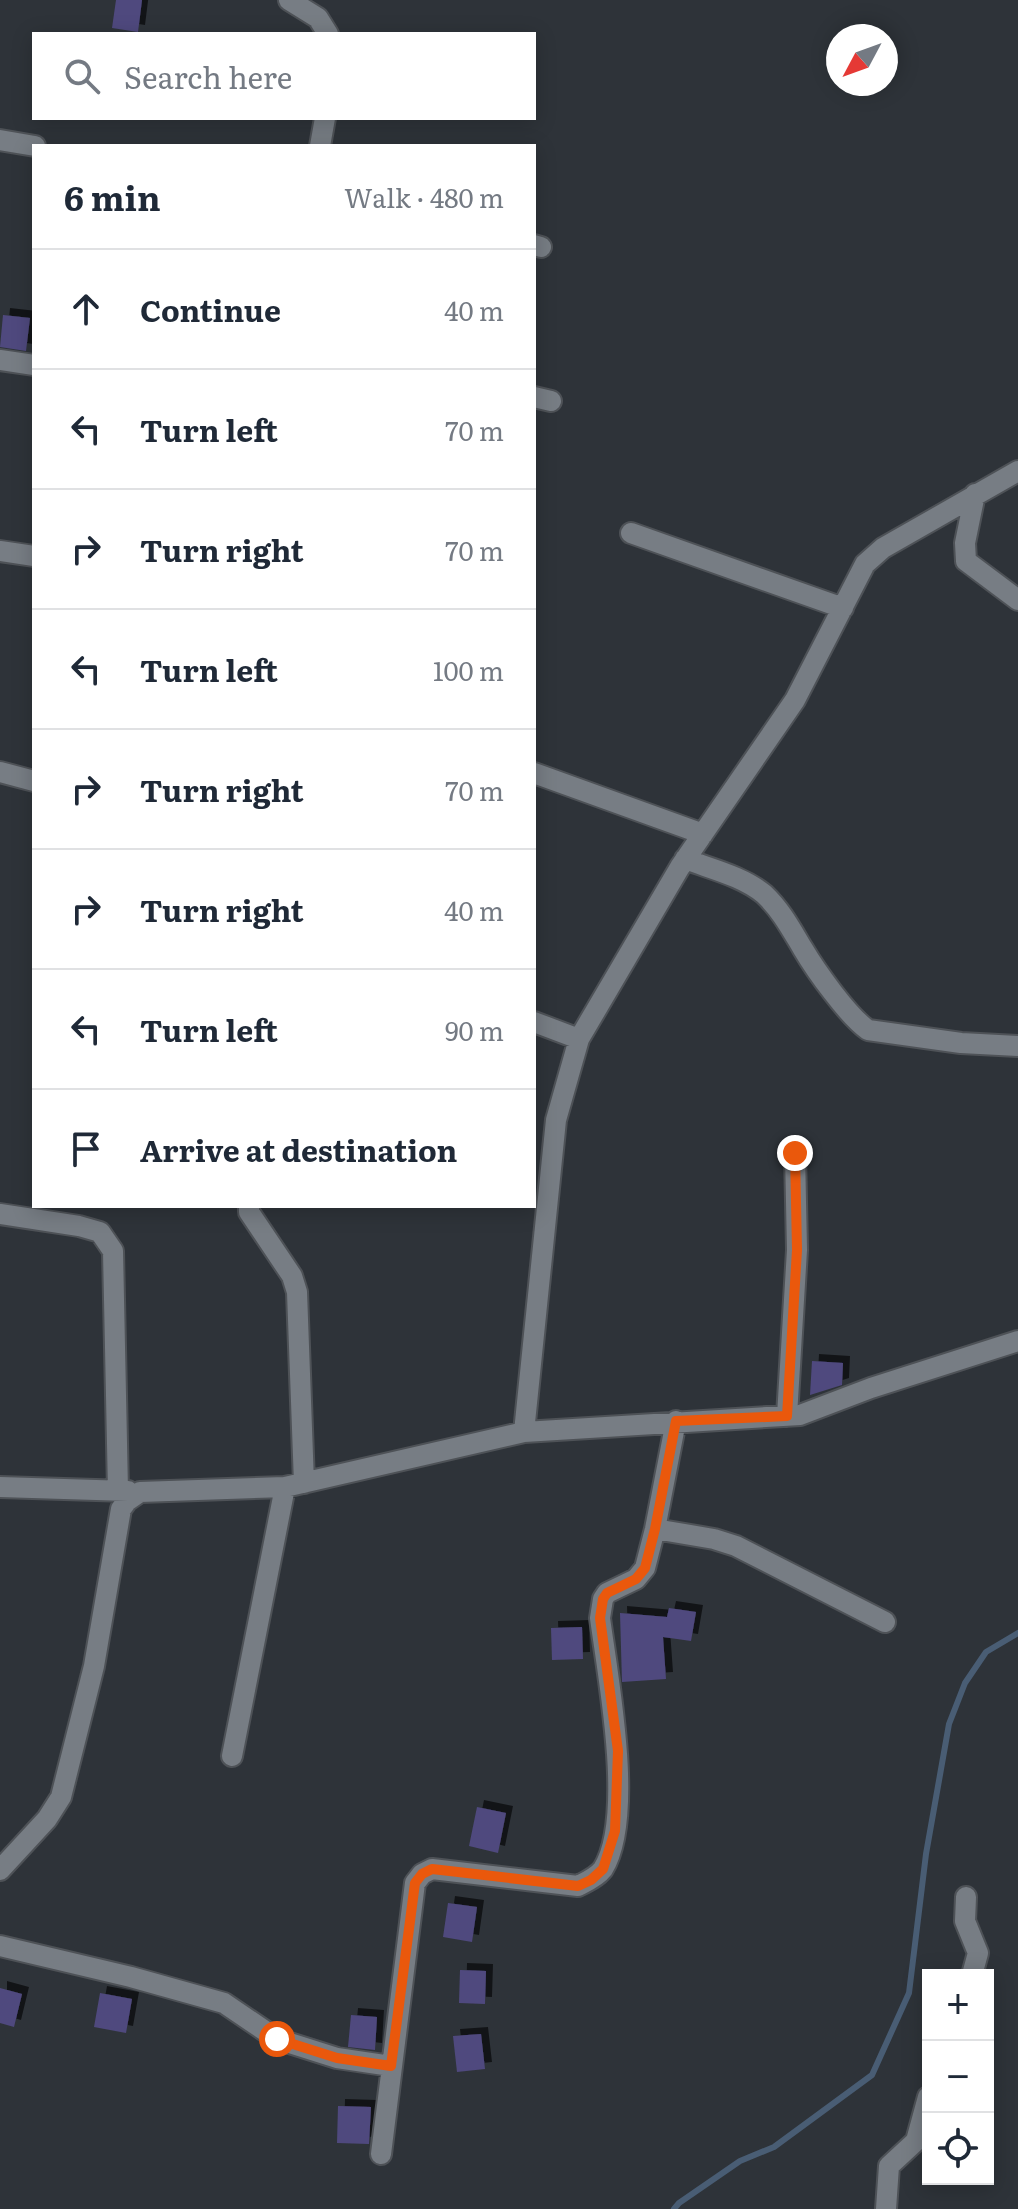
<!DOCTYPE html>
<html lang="en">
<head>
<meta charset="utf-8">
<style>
	body { margin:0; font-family:Literata,serif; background:#f2f2f3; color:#1f2937 }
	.controls { position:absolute; right:24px; bottom:24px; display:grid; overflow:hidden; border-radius:0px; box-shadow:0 4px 20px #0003 }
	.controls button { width:72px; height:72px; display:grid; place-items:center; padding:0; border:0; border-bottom:2px solid #e0e1e3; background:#fff; color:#1f2937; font:40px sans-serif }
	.compass { position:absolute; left:826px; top:24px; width:72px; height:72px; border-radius:50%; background:#fff; box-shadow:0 4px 20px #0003; rotate:229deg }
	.stop { position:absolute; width:24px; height:24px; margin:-18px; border:6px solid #ea580c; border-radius:50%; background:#fff }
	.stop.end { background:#ea580c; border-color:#fff; box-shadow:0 2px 8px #0008 }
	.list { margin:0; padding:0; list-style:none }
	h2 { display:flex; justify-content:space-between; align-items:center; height:104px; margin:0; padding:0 32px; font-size:34px }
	h2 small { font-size:26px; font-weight:400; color:#747a83 }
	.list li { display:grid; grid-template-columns:52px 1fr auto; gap:24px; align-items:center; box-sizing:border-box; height:120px; padding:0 32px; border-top:2px solid #e0e1e3 }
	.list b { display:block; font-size:30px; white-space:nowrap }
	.list em { font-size:26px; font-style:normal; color:#747a83 }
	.icon { flex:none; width:44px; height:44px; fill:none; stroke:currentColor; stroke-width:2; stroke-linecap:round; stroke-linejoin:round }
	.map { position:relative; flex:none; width:1018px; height:2209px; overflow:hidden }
	.search { position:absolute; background:#fff; box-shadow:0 4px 20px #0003; left:32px; top:32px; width:504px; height:88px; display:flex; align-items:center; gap:20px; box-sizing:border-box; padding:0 28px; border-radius:0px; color:#747a83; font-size:30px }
	.panel { position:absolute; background:#fff; box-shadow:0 4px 20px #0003; left:32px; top:144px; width:504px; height:1064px; border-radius:0px }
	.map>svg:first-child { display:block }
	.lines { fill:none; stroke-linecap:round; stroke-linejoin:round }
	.stream { stroke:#495d74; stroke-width:6 }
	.building { fill:#4f497e; filter:url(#shadow) }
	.minor-casing { stroke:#4e5257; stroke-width:24 }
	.minor { stroke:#777d84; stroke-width:20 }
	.route { stroke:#ea580c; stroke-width:10 }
</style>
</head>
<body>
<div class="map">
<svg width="1018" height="2209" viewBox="0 0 1018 2209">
	<defs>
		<filter id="shadow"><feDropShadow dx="7" dy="-7" stdDeviation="0" flood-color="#0009"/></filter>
	</defs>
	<rect width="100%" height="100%" fill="#2e3339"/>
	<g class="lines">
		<path class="stream" d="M674 2209 679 2203 740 2161 774 2147 872 2075 909 1993 926 1854 949 1724 965 1683 986 1652 1018 1633"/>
	</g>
	<path class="building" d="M116 0H142L138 32 112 28Z
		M3 315 30 318 26 351 0 347Z
		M812 1361 843 1363 842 1385 810 1395Z
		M669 1608 696 1612 691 1641 663 1637 666 1679 622 1682 620 1613 667 1617Z
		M582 1627 583 1659 552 1660 551 1628Z
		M477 1807 506 1813 498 1853 469 1846Z
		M448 1903 477 1907 472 1942 443 1937Z
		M460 1970 486 1971 485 2004 459 2003Z
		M0 1988 22 1994 14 2027 0 2023Z
		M100 1993 132 1999 126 2033 94 2027Z
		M351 2015 377 2017 375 2050 348 2047Z
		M481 2034 485 2069 457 2072 453 2036Z
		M338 2106 371 2107 369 2144 337 2143Z"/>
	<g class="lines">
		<g class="minor-casing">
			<path id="minor" d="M289 0 318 18 328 34
				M0 140 35 146
				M320 146 325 118
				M534 245 541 247
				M0 360 34 365
				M534 397 551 401
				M975 494 965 543 966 561 1018 600
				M631 533 843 608
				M0 551 34 556
				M0 772 34 781
				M534 773 703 834
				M685 859C711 869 742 876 764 894 781 910 791 929 803 949 816 971 848 1016 868 1030L961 1043 1018 1046
				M534 1022 579 1039
				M249 1206V1212L292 1276 297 1292 304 1483
				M0 1214 79 1226 100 1232 113 1251 118 1491
				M787 1416 797 1250 795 1153
				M524 1432 556 1120 579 1039 680 867 795 700 865 564 883 548 1018 471
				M0 1487 128 1491
				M655 1529 714 1539 736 1546 885 1622
				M232 1756 285 1487
				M0 1870 47 1819 61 1797 94 1666 121 1509 127 1501 140 1492 285 1487 524 1432 800 1415 871 1388 1018 1341
				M966 1897 965 1921 978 1953 972 1975
				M0 1946 131 1977 224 2003 277 2039 337 2058 391 2066
				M381 2154 415 1883 422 1874 432 1869 578 1886C586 1882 597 1877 603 1869 635 1817 608 1678 600 1618L603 1599 607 1593 636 1579 645 1568 655 1529 676 1421
				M886 2209 889 2166 916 2141 928 2097"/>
		</g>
		<use href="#minor" class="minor"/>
	</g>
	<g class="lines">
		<path class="route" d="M277 2039 337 2058 391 2066 415 1883 422 1874 432 1869 578 1886 591 1880 603 1869 615 1831 618 1751 600 1618 603 1599 607 1593 636 1579 645 1568 655 1529 676 1421 787 1416 797 1250 795 1153"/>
	</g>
</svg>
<div class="controls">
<button>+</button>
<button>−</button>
<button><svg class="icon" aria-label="locate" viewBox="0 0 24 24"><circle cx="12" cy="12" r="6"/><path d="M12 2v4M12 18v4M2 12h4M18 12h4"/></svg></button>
</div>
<svg class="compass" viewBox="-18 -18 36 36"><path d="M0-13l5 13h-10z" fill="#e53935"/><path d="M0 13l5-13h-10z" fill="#747a83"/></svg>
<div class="stop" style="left:277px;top:2039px"></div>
<div class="stop end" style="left:795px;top:1153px"></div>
<div class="search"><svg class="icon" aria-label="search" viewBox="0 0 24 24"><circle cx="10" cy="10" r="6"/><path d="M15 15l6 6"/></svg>Search here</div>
<section class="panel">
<h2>6 min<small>Walk · 480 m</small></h2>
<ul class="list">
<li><svg class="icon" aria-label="ahead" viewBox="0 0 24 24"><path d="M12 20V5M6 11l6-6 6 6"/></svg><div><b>Continue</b></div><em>40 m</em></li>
<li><svg class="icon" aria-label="left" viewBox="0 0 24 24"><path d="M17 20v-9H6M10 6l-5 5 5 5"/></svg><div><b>Turn left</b></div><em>70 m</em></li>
<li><svg class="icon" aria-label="right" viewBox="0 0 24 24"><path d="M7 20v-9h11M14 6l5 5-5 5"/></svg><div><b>Turn right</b></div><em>70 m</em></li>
<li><svg class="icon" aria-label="left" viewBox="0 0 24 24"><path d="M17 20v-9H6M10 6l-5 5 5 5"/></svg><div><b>Turn left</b></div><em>100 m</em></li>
<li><svg class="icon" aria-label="right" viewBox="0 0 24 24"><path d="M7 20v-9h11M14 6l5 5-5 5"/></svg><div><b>Turn right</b></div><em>70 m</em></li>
<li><svg class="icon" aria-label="right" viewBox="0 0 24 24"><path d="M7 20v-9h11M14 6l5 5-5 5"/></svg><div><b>Turn right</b></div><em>40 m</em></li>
<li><svg class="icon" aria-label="left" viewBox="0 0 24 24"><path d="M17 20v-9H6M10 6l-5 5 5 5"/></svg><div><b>Turn left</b></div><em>90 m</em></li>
<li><svg class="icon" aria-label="arrive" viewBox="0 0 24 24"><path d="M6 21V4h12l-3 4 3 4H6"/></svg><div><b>Arrive at destination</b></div></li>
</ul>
</section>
</div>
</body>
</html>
